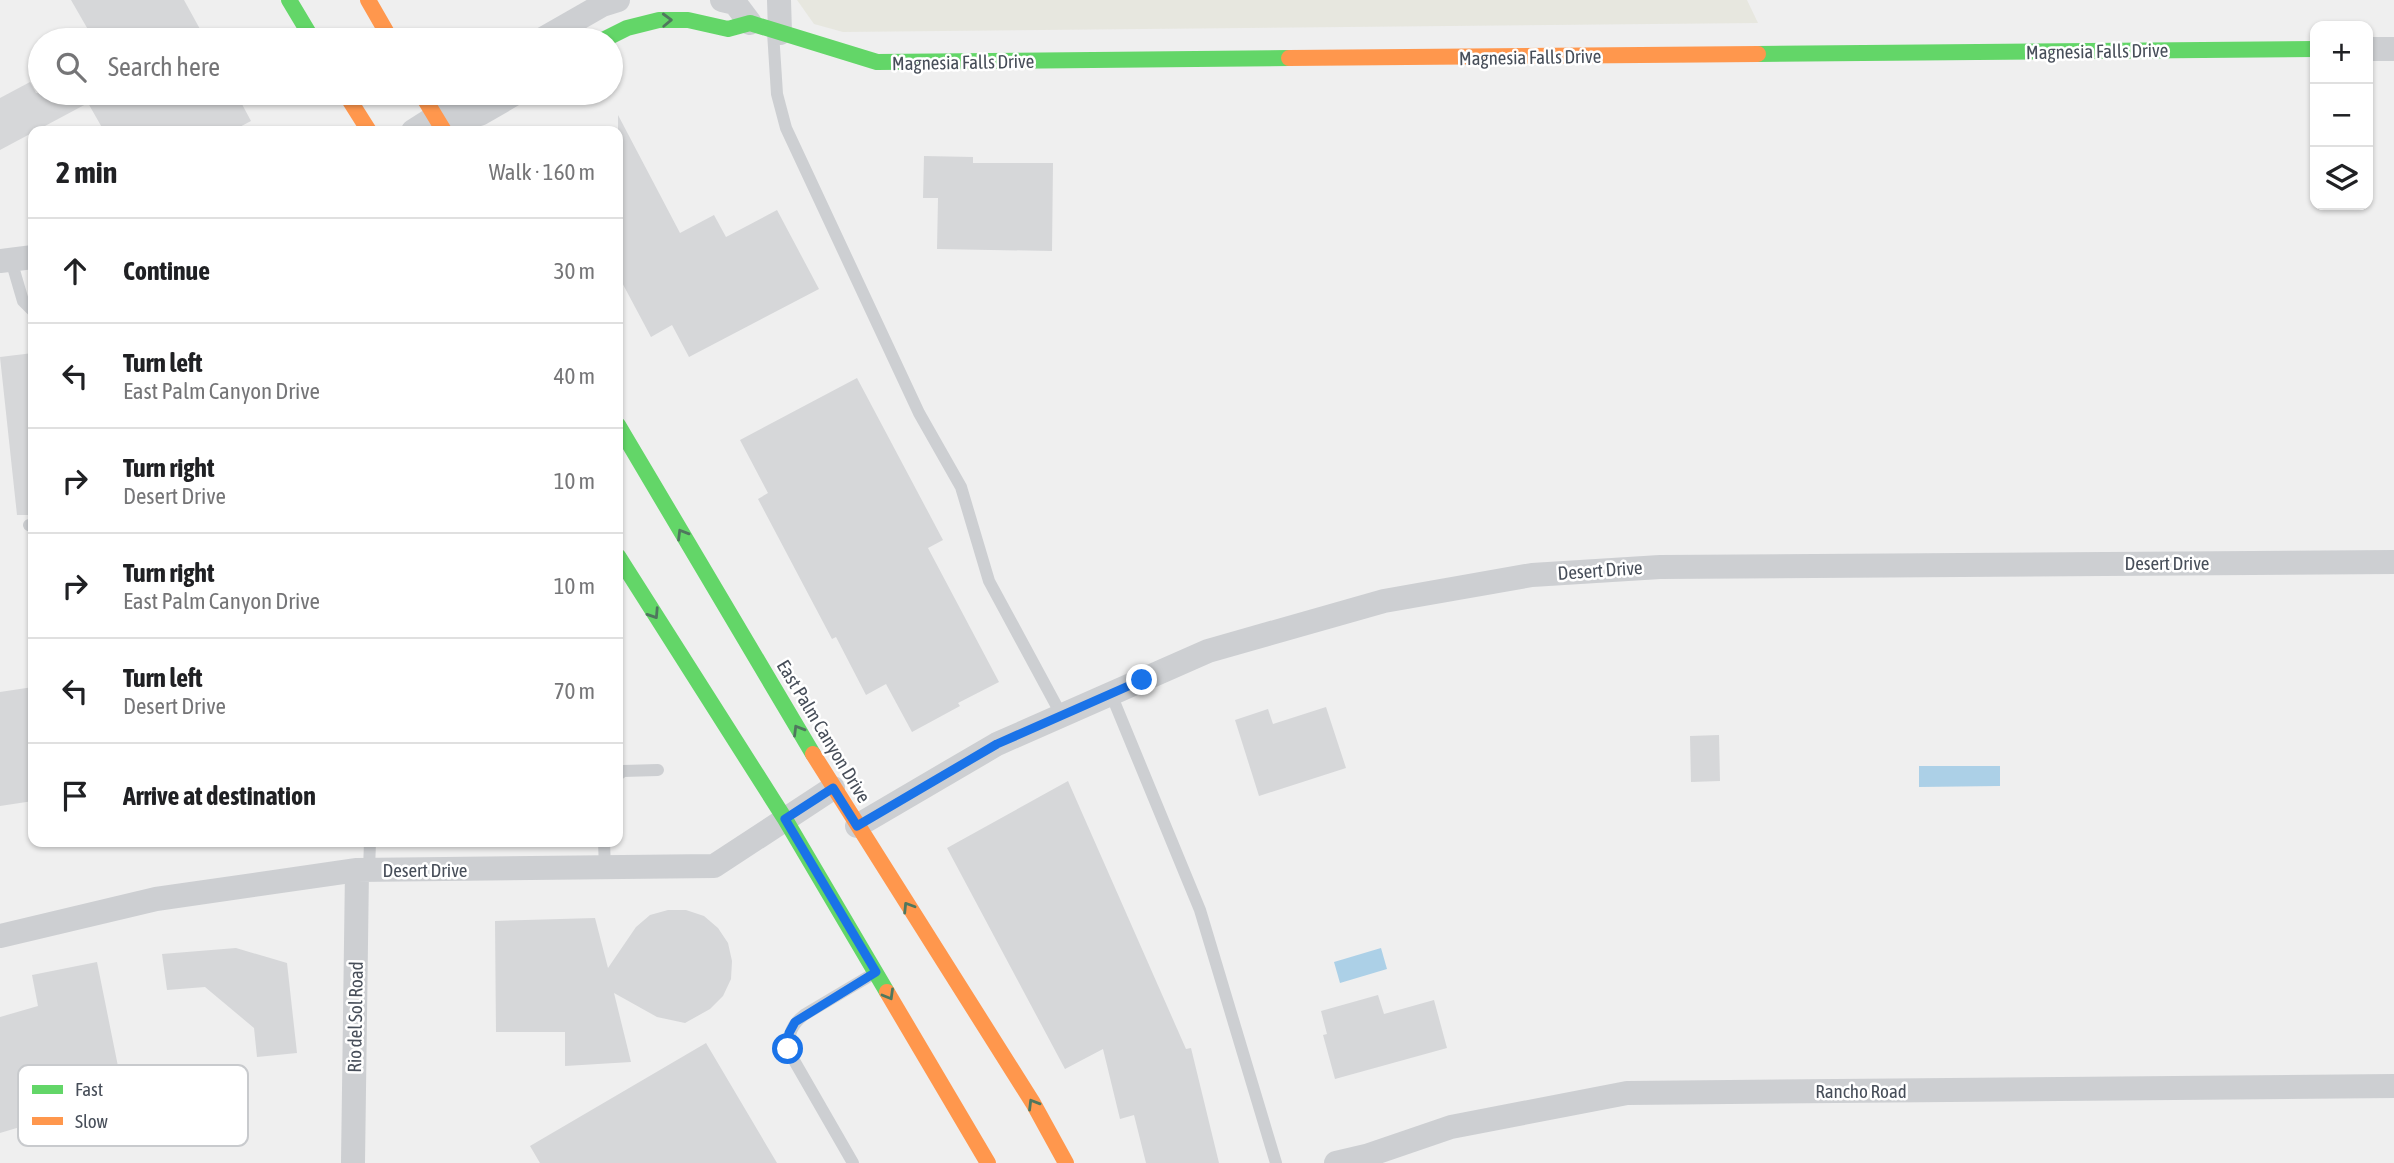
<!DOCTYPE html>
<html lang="en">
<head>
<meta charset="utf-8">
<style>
	body { margin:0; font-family:"Asap Condensed",sans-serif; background:#f2f2f2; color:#202124 }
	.controls { position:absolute; right:21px; top:21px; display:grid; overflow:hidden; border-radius:14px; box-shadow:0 2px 5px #0004 }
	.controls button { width:63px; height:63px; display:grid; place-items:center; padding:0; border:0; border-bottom:2px solid #e0e0e0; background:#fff; color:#202124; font:35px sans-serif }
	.stop { position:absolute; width:21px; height:21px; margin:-16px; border:5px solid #1a73e8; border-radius:50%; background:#fff }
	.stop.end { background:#1a73e8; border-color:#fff; box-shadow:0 2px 7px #0008 }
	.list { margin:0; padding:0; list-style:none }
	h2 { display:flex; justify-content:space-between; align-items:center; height:91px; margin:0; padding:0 28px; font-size:30px }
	h2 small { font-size:23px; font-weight:400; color:#757577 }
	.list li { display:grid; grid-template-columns:46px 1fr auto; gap:21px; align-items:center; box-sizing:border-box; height:105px; padding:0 28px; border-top:2px solid #e0e0e0 }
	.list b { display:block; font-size:26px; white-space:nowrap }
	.list p { margin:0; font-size:23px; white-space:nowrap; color:#757577 }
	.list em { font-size:23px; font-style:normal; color:#757577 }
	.icon { flex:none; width:38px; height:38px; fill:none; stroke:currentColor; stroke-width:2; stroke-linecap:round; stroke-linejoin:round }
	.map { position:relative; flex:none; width:2394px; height:1163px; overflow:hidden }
	.search { position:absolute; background:#fff; box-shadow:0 2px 5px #0004; left:28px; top:28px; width:595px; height:77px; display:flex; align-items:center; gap:18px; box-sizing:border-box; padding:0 24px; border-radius:38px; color:#757577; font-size:26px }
	.panel { position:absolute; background:#fff; box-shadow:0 2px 5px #0004; left:28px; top:126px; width:595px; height:721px; border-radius:14px }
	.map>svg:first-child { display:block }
	.commercial { fill:#e7e7df }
	.water { fill:#acd0e7 }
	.building { fill:#d6d7d9 }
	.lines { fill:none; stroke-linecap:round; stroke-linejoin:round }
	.lane { stroke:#cdcfd2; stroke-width:12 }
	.street { stroke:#cdcfd2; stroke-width:24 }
	.fast { stroke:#63d668; stroke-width:16 }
	.slow { stroke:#ff974d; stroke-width:16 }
	.oneway { stroke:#4f775e }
	.route { stroke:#1a73e8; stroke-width:9 }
	.labels { text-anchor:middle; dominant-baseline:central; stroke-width:5; stroke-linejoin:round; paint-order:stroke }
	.street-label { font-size:19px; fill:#474e59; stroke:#fff }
	.key { fill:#fff; stroke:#c8cacd; stroke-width:2 }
	.key-label { font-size:19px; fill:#474e59 }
</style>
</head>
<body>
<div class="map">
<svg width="2394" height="1163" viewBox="0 0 2394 1163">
	<rect width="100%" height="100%" fill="#efefef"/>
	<path class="commercial" d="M797 0H1747L1758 23 843 32 814 24Z"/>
	<path class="water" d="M1919 766H2000V786L1919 787Z
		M1381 948 1387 969 1340 983 1334 962Z"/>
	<path class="building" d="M71 0H184L206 40H94Z
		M30 82 36 93H236L251 121 232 131H104L88 103 0 150V98Z
		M618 115 680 233 714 215 726 237 777 210 819 289 689 357 672 325 651 337 618 275Z
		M924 156 973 157V163H1053L1052 251 937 249 938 198H923Z
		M33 353V515H17L0 357Z
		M857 378 943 540 928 548 999 682 958 703 960 706 912 732 886 684 866 695 836 637 832 639 758 499 768 493 740 440Z
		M33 687V801L0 806V692Z
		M1326 707 1346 768 1259 796 1235 720 1268 709 1273 724Z
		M1719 735 1720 781 1691 782 1690 736Z
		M1068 781 1186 1049 1191 1048 1219 1163H1146L1134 1115 1120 1119 1103 1049 1065 1069 947 848Z
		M668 910H686L704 916 718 928 728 943 732 961 731 979 723 996 710 1009 685 1023 657 1017 614 993 631 1062 565 1066V1032H496L495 921 595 918 608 968 636 927 650 915Z
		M236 948 287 963 297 1053 257 1057 254 1028 205 987 167 990 162 954Z
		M97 962 128 1116 63 1129 60 1115 0 1133V1017L38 1006 32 975Z
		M1378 995 1384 1014 1434 1000 1447 1048 1335 1079 1323 1035 1327 1034 1321 1011Z
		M706 1043 777 1163H540L530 1146Z"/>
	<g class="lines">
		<path class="lane" d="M773 32 777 94 786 128 919 413 961 487 989 581 1062 716
			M11 260 23 301 33 311
			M29 525 33 524
			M1111 694 1200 910 1276 1163
			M618 775 623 771 658 770
			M604 842 605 868
			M369 870 370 842
			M853 1163 788 1050C789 1034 791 1025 804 1015L873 974"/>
		<path class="street" d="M722 0 735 3 750 23
			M779 0 780 33
			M541 40 602 5 618 0
			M2368 49H2394
			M435 117 480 114 516 93
			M413 131 435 117 458 93
			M0 261 33 257
			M857 826 997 744 1208 651 1384 601 1532 575 1660 567 2394 562
			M0 936 156 899 357 870 714 866 833 788
			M353 1163 357 870
			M1336 1163 1366 1156 1451 1127 1627 1093 2394 1086"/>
		<path class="fast" d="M289 0 313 40
			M603 40 627 28 659 20H688L728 29 750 23 877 62 1289 58
			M1758 54 2315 49
			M618 425 813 754
			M618 556 785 819 887 992"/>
		<path class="slow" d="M368 0 391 40
			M1289 58 1758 54
			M345 93 369 131
			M421 93 444 131
			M813 754 1033 1103 1066 1163
			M887 992 988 1163"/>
	</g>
	<defs><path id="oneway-chevron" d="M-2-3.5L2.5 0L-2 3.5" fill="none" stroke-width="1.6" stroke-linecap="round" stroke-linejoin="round" transform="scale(1.75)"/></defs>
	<g class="oneway">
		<use href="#oneway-chevron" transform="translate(667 20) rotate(-2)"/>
		<use href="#oneway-chevron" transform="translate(682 534) rotate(-121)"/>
		<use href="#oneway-chevron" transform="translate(654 614) rotate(57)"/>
		<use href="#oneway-chevron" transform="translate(798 730) rotate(-121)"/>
		<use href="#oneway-chevron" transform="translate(908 907) rotate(-122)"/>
		<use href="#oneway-chevron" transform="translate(889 995) rotate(60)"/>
		<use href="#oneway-chevron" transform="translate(1033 1104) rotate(-121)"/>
	</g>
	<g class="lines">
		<path class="route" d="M788 1049 789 1033 795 1022 876 972 785 819 833 788 857 826 997 744 1142 680"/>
	</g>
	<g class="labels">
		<g class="street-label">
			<text transform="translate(2097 51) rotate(-1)">Magnesia Falls Drive</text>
			<text transform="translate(1530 57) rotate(-1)">Magnesia Falls Drive</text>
			<text transform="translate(963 62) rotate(-1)">Magnesia Falls Drive</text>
			<text x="2167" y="563">Desert Drive</text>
			<text transform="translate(1600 570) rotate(-4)">Desert Drive</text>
			<text transform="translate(824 731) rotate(59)">East Palm Canyon Drive</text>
			<text x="425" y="870">Desert Drive</text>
			<text transform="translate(355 1017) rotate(-89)">Rio del Sol Road</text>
			<text x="1861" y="1091">Rancho Road</text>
		</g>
	</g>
	<rect x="18" y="1065" width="230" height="81" rx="10" class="key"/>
	<rect x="32" y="1085" width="31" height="9" fill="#63d668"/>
	<rect x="32" y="1117" width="31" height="8" fill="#ff974d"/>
	<g class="key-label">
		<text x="75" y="1096">Fast</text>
		<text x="75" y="1128">Slow</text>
	</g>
</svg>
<div class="controls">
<button>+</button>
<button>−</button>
<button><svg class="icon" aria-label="layers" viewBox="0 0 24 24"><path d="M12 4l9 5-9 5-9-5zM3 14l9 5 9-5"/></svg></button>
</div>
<div class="stop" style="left:788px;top:1049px"></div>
<div class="stop end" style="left:1142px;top:680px"></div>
<div class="search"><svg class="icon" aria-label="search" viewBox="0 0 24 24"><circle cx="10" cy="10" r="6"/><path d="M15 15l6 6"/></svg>Search here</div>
<section class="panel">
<h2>2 min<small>Walk · 160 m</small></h2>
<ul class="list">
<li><svg class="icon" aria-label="ahead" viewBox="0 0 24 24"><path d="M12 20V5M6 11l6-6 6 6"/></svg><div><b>Continue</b></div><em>30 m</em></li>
<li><svg class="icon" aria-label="left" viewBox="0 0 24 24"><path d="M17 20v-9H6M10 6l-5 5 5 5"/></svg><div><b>Turn left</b><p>East Palm Canyon Drive</p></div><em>40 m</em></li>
<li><svg class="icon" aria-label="right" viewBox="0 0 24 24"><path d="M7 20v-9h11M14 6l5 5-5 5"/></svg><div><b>Turn right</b><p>Desert Drive</p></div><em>10 m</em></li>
<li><svg class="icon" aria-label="right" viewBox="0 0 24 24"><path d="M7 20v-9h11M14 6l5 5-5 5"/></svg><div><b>Turn right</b><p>East Palm Canyon Drive</p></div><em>10 m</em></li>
<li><svg class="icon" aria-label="left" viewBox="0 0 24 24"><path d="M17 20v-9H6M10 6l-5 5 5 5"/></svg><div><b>Turn left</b><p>Desert Drive</p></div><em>70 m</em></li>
<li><svg class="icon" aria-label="arrive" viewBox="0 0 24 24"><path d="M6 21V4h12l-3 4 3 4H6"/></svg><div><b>Arrive at destination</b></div></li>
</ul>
</section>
</div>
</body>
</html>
